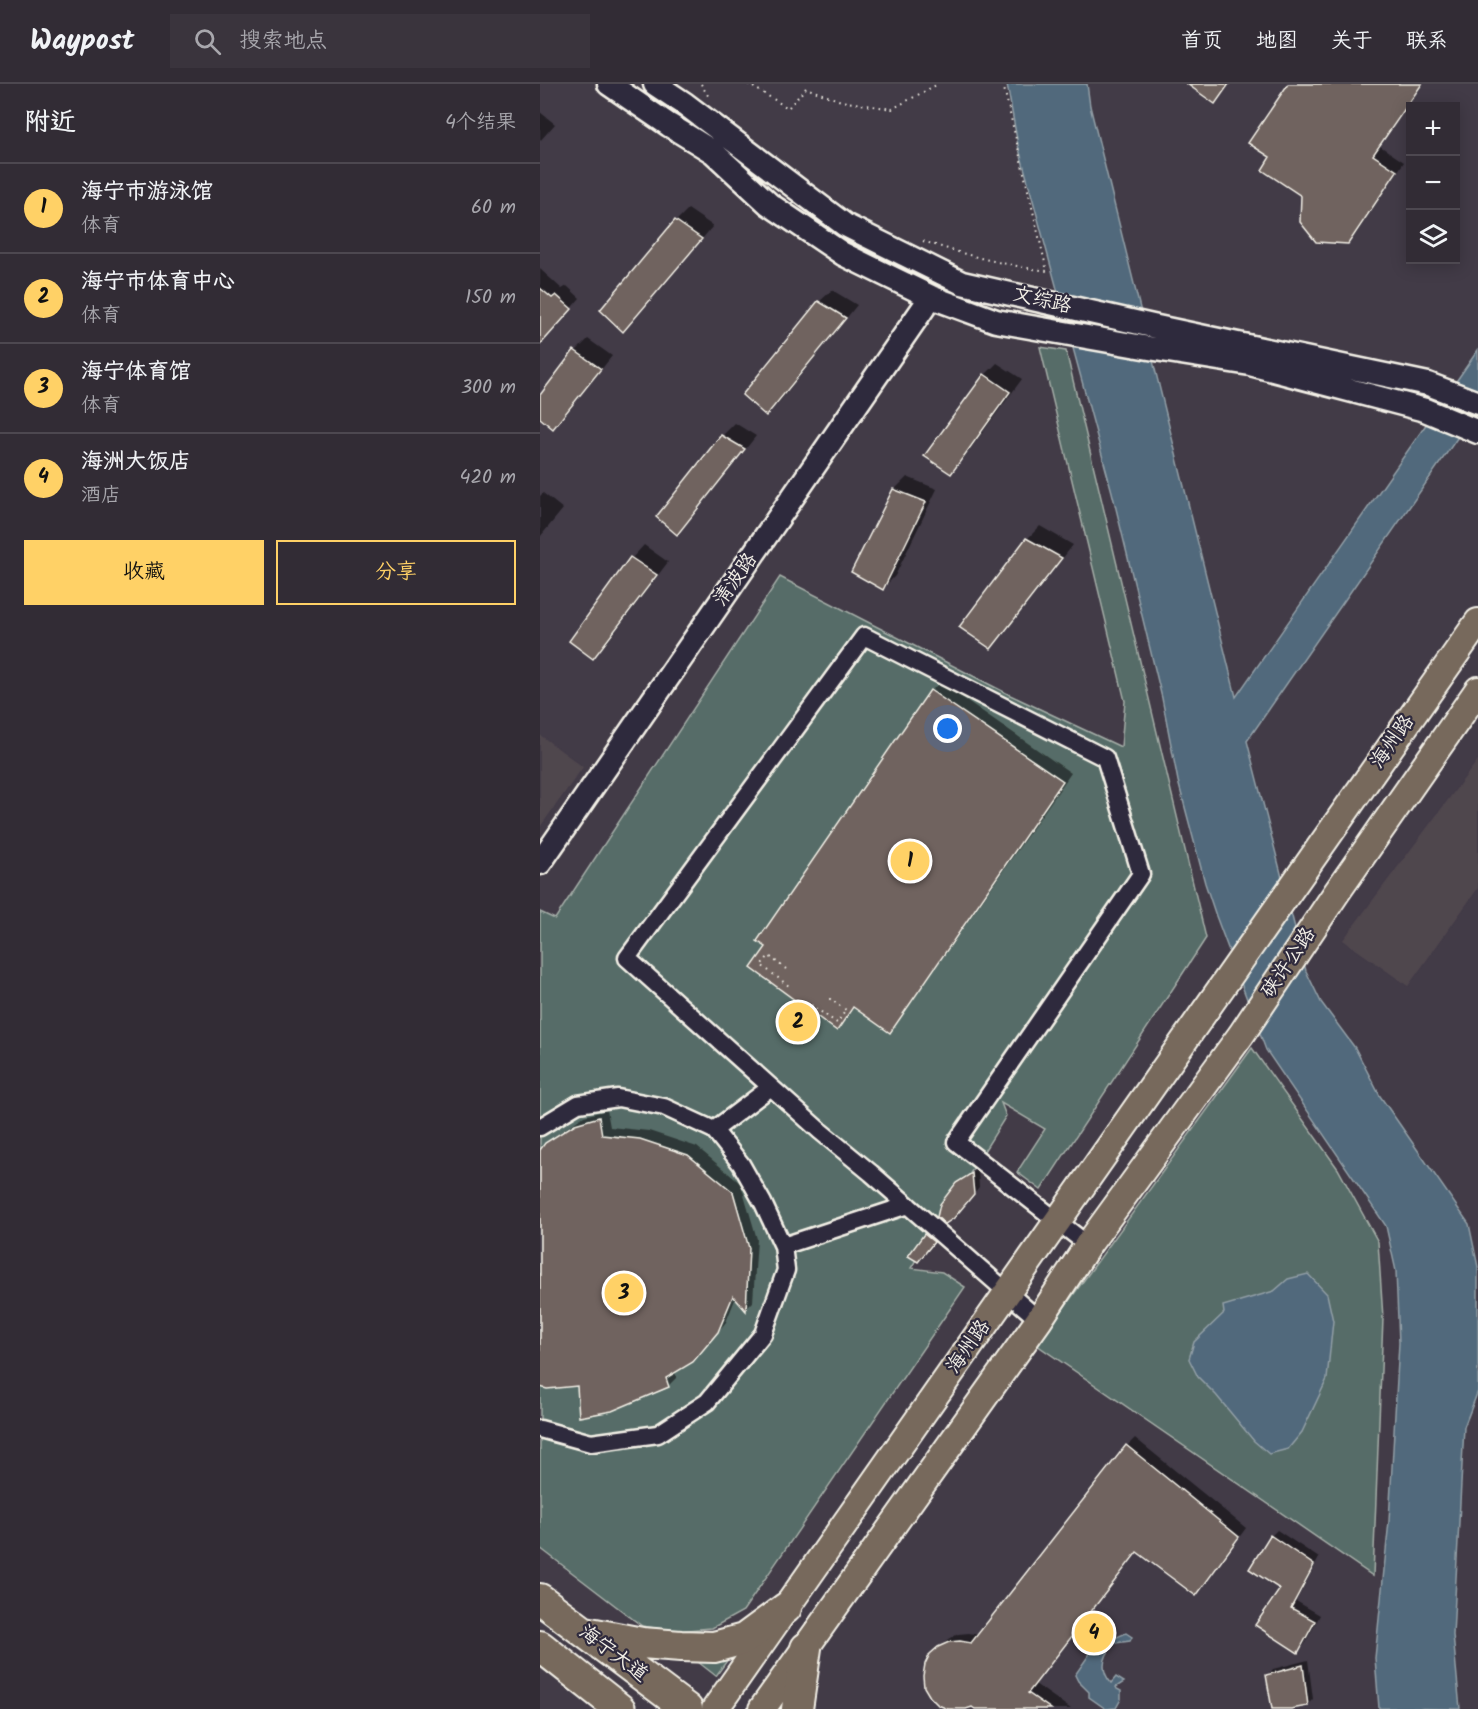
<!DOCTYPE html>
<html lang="zh">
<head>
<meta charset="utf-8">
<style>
	body { margin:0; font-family:Kalam,"LXGW WenKai TC",sans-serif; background:#3a343d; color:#f1f3f6 }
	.controls { position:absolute; right:18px; top:18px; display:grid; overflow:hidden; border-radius:0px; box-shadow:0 3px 15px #0003 }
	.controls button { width:54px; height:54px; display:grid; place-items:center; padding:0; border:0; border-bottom:2px solid #4d4850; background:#322c35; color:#f1f3f6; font:30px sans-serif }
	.you { position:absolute; left:408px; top:645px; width:21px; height:21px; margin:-15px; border:4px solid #fff; border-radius:50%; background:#1a73e8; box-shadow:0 0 0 9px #1a73e833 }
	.badge { display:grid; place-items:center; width:39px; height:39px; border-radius:50%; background:#ffd166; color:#111; font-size:20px; font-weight:700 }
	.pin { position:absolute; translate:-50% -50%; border:3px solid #fff; box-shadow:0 2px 6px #0006 }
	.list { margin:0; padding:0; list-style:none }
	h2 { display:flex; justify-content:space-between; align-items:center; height:78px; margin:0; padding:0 24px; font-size:26px }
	h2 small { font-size:20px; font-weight:400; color:#a8a7ad }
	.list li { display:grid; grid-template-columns:39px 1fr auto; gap:18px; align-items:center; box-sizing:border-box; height:90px; padding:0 24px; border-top:2px solid #4d4850 }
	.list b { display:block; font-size:22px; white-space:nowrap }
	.list p { margin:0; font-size:20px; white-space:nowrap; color:#a8a7ad }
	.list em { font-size:20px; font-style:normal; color:#a8a7ad }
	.actions { display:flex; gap:12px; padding:18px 24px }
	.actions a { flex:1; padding:14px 0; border:2px solid #ffd166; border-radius:0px; text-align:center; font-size:21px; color:#ffd166 }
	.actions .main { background:#ffd166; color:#111 }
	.icon { flex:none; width:33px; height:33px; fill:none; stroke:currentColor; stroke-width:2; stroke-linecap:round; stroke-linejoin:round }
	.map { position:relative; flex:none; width:938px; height:1625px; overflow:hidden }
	header { display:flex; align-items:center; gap:36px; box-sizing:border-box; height:84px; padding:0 30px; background:#322c35; border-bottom:2px solid #4d4850 }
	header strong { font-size:28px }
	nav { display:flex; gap:33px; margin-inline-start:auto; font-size:21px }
	.search { width:420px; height:54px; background:#3a343d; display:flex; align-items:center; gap:15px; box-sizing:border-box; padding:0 21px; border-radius:0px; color:#a8a7ad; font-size:22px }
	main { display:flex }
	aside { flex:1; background:#322c35 }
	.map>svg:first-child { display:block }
	.built { fill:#50474e }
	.green { fill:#566c67; stroke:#a5aea8; stroke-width:1.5 }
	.water { fill:#51697b; stroke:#929fa7; stroke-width:1.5 }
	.shadow { fill:#0007 }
	.building { fill:#70635f; stroke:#f4f1e8; stroke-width:1.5 }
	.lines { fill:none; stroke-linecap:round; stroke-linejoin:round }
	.street-casing { stroke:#f4f1e8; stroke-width:21 }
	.secondary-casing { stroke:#f4f1e8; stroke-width:27 }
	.primary-casing { stroke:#f4f1e8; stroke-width:30 }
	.highway-casing { stroke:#f4f1e8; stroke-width:34 }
	.path { stroke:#f4f1e8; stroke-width:2; stroke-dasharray:1.5 4.5; stroke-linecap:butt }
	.street { stroke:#2f2a3d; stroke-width:16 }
	.secondary { stroke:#2f2a3d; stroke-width:22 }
	.primary { stroke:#77695c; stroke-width:26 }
	.highway { stroke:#77695c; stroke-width:30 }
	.labels { text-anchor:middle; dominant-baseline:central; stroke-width:4.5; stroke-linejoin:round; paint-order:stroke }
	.street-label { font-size:20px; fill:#f4f1e8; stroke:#2f2a3d }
</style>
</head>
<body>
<header>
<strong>Waypost</strong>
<div class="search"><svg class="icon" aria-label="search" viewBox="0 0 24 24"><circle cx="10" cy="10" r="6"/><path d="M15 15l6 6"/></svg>搜索地点</div>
<nav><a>首页</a><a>地图</a><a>关于</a><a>联系</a></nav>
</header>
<main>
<aside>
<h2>附近<small>4个结果</small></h2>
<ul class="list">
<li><span class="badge">1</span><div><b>海宁市游泳馆</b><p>体育</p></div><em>60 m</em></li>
<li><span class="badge">2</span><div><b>海宁市体育中心</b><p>体育</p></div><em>150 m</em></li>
<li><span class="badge">3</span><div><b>海宁体育馆</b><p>体育</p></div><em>300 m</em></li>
<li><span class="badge">4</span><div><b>海洲大饭店</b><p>酒店</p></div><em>420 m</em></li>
</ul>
<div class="actions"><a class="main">收藏</a><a>分享</a></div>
</aside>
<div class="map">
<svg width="938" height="1625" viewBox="0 0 938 1625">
	<rect width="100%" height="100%" fill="#423b47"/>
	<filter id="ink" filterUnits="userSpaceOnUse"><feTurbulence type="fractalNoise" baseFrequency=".0167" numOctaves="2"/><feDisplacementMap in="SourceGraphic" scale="12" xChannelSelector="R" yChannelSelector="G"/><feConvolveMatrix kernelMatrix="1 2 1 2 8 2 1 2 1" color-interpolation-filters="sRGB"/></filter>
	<g filter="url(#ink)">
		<path class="built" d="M0 651 43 683 0 743Z
			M938 676V804L868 902 803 856Z"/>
		<path class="green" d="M500 263 526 267 666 854 501 1106 477 1088 505 1045 461 1019 466 1032 371 1184 402 1188 425 1203 203 1527 172 1544 135 1547 102 1542 0 1464V828L15 835 240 493 470 611 581 663 585 617Z
			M712 964 798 1085 838 1158 843 1234 833 1492 497 1261Z
			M191 1571 176 1592 158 1578Z"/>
		<path class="water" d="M467 0H547L550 22 696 613 938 266V324L707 657 766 887 781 918 815 964 840 1012 929 1140 938 1183V1307L924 1343 913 1551 920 1625 839 1624 835 1574 849 1437 859 1259 856 1187 846 1142 726 966 676 832 665 799 638 697 622 614 572 408 478 61Z
			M768 1190 787 1210 793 1237 787 1295 762 1348 748 1365 729 1370 714 1357 676 1311 658 1293 649 1275 654 1258 684 1229 683 1222 734 1207 748 1195Z
			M586 1549 592 1553 590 1557 575 1559C564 1571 559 1585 571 1599L576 1593 584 1598 576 1603 577 1605 581 1607V1615L576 1624 566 1625 549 1613V1608L538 1597 535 1591 560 1555 568 1551 575 1554Z"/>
		<path class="shadow" d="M750 0H883L840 62 864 78 816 150 807 159 762 112 732 73Z
			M0 28 15 40 0 57Z
			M148 125 173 142 96 233 83 246 136 137Z
			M0 185 22 205 27 202 40 214 0 260Z
			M292 206 317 221 239 318 226 330 279 218Z
			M48 255 72 272 26 330 13 343 0 332V313L36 267Z
			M457 279 482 295 423 375 411 388 445 291Z
			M195 339 216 352 149 437 137 449 118 432 182 352Z
			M367 393 397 405 355 492 343 504 354 406Z
			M3 409 23 425 0 453V412Z
			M500 442 533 461 463 551 451 563 487 455Z
			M104 461 128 478 65 561 53 573 31 557 92 474Z
			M400 598 531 689 358 938 350 947 315 922 305 936 297 945 229 863 219 856 391 607Z
			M67 1026 70 1043 109 1047 157 1063 201 1100 217 1155 213 1218 206 1225 196 1213 186 1238 161 1268 134 1287 137 1293 128 1302 39 1300 0 1302V1069L16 1051 44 1032Z
			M438 1085 439 1103 420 1126 418 1100 424 1093Z
			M391 1145 399 1151 384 1170 370 1172Z
			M595 1354 706 1444 664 1501 656 1510 598 1467 495 1600 531 1625H453L391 1571 409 1555 418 1550 429 1549 439 1551 587 1362Z
			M737 1446 779 1474 756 1517 780 1531 764 1561 758 1567 742 1504 731 1452Z
			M768 1576 773 1615 767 1621 734 1625 727 1592 733 1585Z"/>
		<path class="building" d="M647 0H689L675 20Z
			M748 0H882L833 71 857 87 808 160 776 158 760 138 761 112 722 86 730 73 708 59Z
			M135 136 162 155 83 248 60 226Z
			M0 204 12 214 16 211 32 225 0 261Z
			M278 217 306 234 226 332 202 311Z
			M34 266 61 285 13 345 0 334V311Z
			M444 290 470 308 411 390 384 372Z
			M181 351 205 365 137 451 116 433Z
			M353 405 386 418 343 506 311 488Z
			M486 454 522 474 451 565 419 543Z
			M90 473 117 491 53 575 29 557Z
			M390 606 523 697 350 949 313 923 297 947 211 884 226 863 217 857Z
			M59 1033 62 1051 100 1055 148 1071 193 1108 209 1164 206 1227 193 1212 178 1248 153 1278 126 1294 129 1303 72 1327 39 1333 37 1302 7 1305 0 1303V1066L5 1059 35 1040Z
			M432 1089 434 1110 414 1134 405 1140 397 1133 400 1120 416 1099Z
			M384 1150 394 1158 378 1178 368 1172Z
			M586 1361 699 1453 656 1512 597 1468 488 1609 511 1625H435L432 1623 426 1625H408L398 1621 390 1613 384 1603 383 1592 385 1580 390 1570 398 1563 409 1558 420 1557 431 1559Z
			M730 1451 774 1481 751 1524 775 1537 758 1569 715 1541 740 1505 709 1485Z
			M763 1581 768 1622 751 1625H732L726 1591Z"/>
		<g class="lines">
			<g class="street-casing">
				<path id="street" d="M0 1043 38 1020 78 1014 124 1023 174 1046 231 1003
					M174 1046 201 1080 223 1119 243 1162
					M499 1236 331 1089 280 1047 87 874 324 552 565 674 601 790 416 1058 548 1161
					M0 1345 51 1359 118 1350 167 1318 223 1250 246 1186 243 1162 368 1121"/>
			</g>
			<g class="secondary-casing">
				<path id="secondary" d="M69 0 129 41 173 68 229 120 303 170 391 213 456 237 609 264 710 280 885 326 938 348
					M115 0 145 20 305 141 422 199 617 243 888 300 938 319
					M0 779 391 213"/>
			</g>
			<g class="primary-casing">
				<path id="primary" d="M175 1625 938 538
					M222 1625 499 1236 548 1161 701 951 797 808 938 606"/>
			</g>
			<g class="highway-casing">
				<path id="highway" d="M0 1515 147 1625
					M45 1548 102 1559 141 1562 174 1563 204 1555 246 1524
					M0 1562 80 1625
					M257 1625 266 1564"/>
			</g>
			<path class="path" d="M161 0 170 15
				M208 0 248 24 266 4 301 17 352 25 398 0
				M383 157C424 171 465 181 507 187L463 0
				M246 885 229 872 221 881 249 902
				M271 921 297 939 306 926 287 913"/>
			<use href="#street" class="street"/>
			<use href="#secondary" class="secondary"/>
			<use href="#primary" class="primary"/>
			<use href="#highway" class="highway"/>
		</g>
	</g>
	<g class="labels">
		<g class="street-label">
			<text transform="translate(502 217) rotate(13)">文综路</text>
			<text transform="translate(196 496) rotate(-55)">清波路</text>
			<text transform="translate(853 658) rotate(-55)">海州路</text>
			<text transform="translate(749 879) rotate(-56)">硖许公路</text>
			<text transform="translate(429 1263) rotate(-55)">海州路</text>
			<text transform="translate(73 1570) rotate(37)">海宁大道</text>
		</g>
	</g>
</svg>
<div class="controls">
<button>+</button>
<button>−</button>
<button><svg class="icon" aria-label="layers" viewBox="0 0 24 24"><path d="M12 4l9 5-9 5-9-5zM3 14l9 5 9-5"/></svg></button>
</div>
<div class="you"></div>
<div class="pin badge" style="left:370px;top:777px">1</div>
<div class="pin badge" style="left:258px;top:938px">2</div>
<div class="pin badge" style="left:84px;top:1209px">3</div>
<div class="pin badge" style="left:554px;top:1549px">4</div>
</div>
</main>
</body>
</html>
